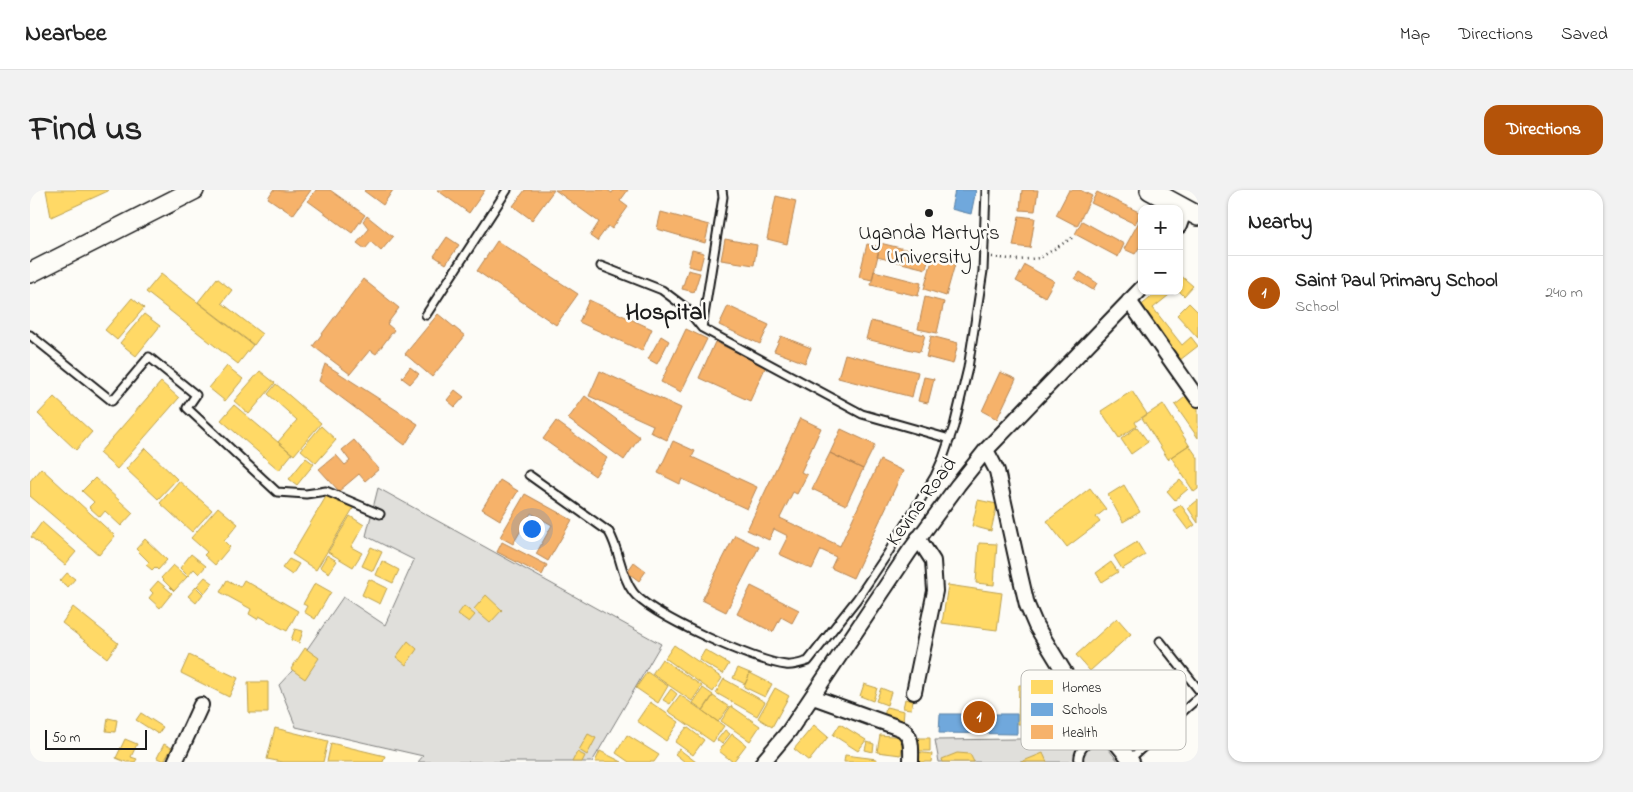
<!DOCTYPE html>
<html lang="en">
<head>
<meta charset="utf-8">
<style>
	body { margin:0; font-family:"Indie Flower",sans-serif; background:#f2f2f2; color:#222 }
	.controls { position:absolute; right:15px; top:15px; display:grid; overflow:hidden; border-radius:10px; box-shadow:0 1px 4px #0004 }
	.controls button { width:45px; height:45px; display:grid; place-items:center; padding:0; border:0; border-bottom:1px solid #e0e0e0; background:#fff; color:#222; font:25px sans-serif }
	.scale { position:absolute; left:15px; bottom:12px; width:102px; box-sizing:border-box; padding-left:5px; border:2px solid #1c1c1c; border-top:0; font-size:14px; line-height:18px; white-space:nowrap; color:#1c1c1c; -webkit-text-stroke:4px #fdfcf7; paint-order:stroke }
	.you { position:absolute; left:501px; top:338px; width:18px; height:18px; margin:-12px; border:4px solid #fff; border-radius:50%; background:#1a73e8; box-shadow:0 0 0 8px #1a73e833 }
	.badge { display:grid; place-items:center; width:32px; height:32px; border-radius:50%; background:#b45309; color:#fff; font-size:16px; font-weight:700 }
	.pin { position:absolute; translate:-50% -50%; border:2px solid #fff; box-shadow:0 1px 5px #0006 }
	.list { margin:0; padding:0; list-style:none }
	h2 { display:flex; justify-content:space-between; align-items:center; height:65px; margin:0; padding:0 20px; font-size:21px }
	h2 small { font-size:16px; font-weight:400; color:#767676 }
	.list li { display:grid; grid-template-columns:32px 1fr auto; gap:15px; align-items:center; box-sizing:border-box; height:75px; padding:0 20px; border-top:1px solid #e0e0e0 }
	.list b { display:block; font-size:19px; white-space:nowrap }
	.list p { margin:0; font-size:16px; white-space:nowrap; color:#767676 }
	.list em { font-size:16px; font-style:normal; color:#767676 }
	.map { position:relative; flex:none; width:1168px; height:572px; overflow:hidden; border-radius:15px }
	header { display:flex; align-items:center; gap:30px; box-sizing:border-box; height:70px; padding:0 25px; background:#fff; border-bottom:1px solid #e0e0e0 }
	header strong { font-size:24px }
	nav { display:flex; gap:28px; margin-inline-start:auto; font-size:18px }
	.intro { display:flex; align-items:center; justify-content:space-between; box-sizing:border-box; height:120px; padding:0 30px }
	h1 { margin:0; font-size:35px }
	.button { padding:12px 22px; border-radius:15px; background:#b45309; color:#fff; font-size:18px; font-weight:700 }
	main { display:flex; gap:30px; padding:0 30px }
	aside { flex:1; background:#fff; border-radius:15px; box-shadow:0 1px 4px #0004 }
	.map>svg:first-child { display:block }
	.green { fill:#e0dfdb; stroke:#7e7e7c }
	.homes { fill:#ffd966; stroke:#bba050 }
	.schools { fill:#6fa8dc; stroke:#567ea2 }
	.health { fill:#f6b26b; stroke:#b58553 }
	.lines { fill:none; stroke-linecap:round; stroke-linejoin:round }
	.service-casing { stroke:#1c1c1c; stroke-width:11 }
	.minor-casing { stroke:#1c1c1c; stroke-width:18 }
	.secondary-casing { stroke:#1c1c1c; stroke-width:22 }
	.path { stroke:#1c1c1c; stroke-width:2.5; stroke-dasharray:1 4; stroke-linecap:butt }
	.service { stroke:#fdfcf7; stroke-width:7 }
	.minor { stroke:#fdfcf7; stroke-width:14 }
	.secondary { stroke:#fdfcf7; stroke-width:19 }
	.poi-dot { fill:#1c1c1c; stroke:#fdfcf7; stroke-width:2 }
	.labels { text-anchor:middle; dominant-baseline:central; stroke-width:5; stroke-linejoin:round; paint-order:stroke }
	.poi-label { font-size:21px; fill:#1c1c1c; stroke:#fdfcf7 }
	.street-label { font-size:21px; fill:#1c1c1c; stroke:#fdfcf7 }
	.quarter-label { font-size:24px; font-weight:bold; fill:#1c1c1c; stroke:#fdfcf7 }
	.key { fill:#fdfcf7; stroke:#bab9b5; stroke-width:1 }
	.key-label { font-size:14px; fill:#1c1c1c }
</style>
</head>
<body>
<header>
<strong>Nearbee</strong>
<nav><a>Map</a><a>Directions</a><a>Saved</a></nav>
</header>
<div class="intro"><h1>Find us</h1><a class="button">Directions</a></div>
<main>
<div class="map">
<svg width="1168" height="572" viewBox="0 0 1168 572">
	<rect width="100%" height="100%" fill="#fdfcf7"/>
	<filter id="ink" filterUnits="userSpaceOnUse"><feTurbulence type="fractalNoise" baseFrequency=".02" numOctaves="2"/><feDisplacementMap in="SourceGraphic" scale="10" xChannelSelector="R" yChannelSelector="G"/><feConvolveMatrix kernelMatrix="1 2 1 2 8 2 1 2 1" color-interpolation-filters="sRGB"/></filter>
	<g filter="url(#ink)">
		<path class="green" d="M348 298 631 454 562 572H388L393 566 266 537 249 495 262 481 313 407 355 435 384 370 336 346Z
			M1069 548 1089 572H909L905 550Z"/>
		<path class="homes" d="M16 0H78V1L21 27Z
			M131 84 223 155 208 174 116 102Z
			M1149 84 1163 96 1154 106 1149 101Z
			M187 88 202 100 192 113 232 144 224 155 168 112Z
			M1129 101H1144L1123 118 1152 155 1161 147 1168 156 1150 170 1109 117Z
			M102 108 114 118 87 150 75 140Z
			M1159 113 1168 122V148L1147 125Z
			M114 124 130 136 106 166 90 153Z
			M197 176 213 189 195 211 179 198Z
			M230 181 245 193 219 224 204 211Z
			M131 192 149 208 87 279 69 263Z
			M246 194 291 233 264 265 248 252 267 230 238 204Z
			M1102 201 1117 224 1105 232 1107 236 1089 248 1071 221Z
			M1159 204 1168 216V248L1145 215Z
			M24 207 62 242 46 260 8 224Z
			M1133 214 1159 255 1138 269 1112 228Z
			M204 215 262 264 249 280 191 230Z
			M291 236 306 250 286 273 271 260Z
			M1107 237 1118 252 1101 264 1091 249Z
			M1159 255 1168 268V299L1164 302 1141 267Z
			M115 258 147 289 128 309 96 279Z
			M276 268 284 274 267 295 259 289Z
			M11 278 85 346 69 365 0 306V291Z
			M65 288 103 323 91 336 75 321 70 327 59 317 64 312 52 301Z
			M1150 290 1158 299 1145 310 1137 301Z
			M149 291 182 320 162 342 130 313Z
			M1094 295 1110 322 1093 332 1078 305Z
			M1060 298 1076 319 1066 327 1070 332 1037 357 1017 331Z
			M297 305 324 317 286 380 262 364Z
			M948 310 967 314 961 341 942 336Z
			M1168 310V333L1158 318Z
			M1151 315 1165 335 1158 340 1143 320Z
			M188 317 208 334 194 351 200 357 185 375 174 365 177 362 161 348Z
			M320 326 334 335 321 357 332 363 323 377 298 362Z
			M12 332 46 362 35 375 1 347Z
			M115 349 137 370 128 380 125 377 122 380 116 375 119 372 106 359Z
			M1107 352 1115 365 1092 379 1084 366Z
			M949 353 967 354 964 395 946 393Z
			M341 357 352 362 343 381 332 376Z
			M161 364 176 376 169 384 164 379 158 386 150 378Z
			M297 365 307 371 299 383 290 377Z
			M259 369 269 374 262 385 252 378Z
			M352 371 369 380 363 393 346 385Z
			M1081 372 1088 382 1072 392 1066 383Z
			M143 375 157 387 144 401 131 388Z
			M37 383 45 389 38 397 30 391Z
			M175 387 183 393 175 403 167 396Z
			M339 389 357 398 350 414 332 405Z
			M197 390 210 397 214 390 268 421 257 441 229 426 227 429 219 424 221 419 190 402Z
			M128 391 142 403 130 418 119 408 123 403 120 400Z
			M285 393 301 402 285 429 274 422 277 416 273 414Z
			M918 395 972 403 967 440 912 433Z
			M166 397 173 404 166 413 158 406Z
			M456 405 472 420 460 433 444 419Z
			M434 416 445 425 439 432 428 424Z
			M43 417 88 453 77 468 32 433Z
			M1087 428 1101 444 1060 481 1046 465Z
			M265 439 273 441 269 453 261 450Z
			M378 451 387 459 376 475 366 467Z
			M644 455 692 488 683 502 635 468Z
			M275 458 289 468 275 489 261 479Z
			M675 460 699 474 693 484 669 470Z
			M159 465 208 488 199 507 151 483Z
			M632 469 672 496 662 511 622 484Z
			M708 478 720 483 715 494 703 488Z
			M617 482 638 496 628 513 606 498Z
			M720 483 742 494 735 507 714 497Z
			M694 489 735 512 727 526 686 503Z
			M218 492H238V523H219Z
			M834 494 847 498 843 511 830 506Z
			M989 495H1006L1005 534H988Z
			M673 498 683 505 673 520 663 513Z
			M745 498 759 506 742 537 728 528Z
			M851 498 861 502 857 515 846 511Z
			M641 499 647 504 640 514 633 510Z
			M650 505 694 536 683 552 638 521Z
			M683 506 699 517 688 532 673 521Z
			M875 509 883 511 881 519 873 518Z
			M620 512 649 532 636 551 607 531Z
			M701 516 730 536 720 551 691 531Z
			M856 517 874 521 873 531 854 527Z
			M111 523 133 537 128 544 106 530Z
			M78 528 87 530 85 542 76 541Z
			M810 534 836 550 828 561 803 545Z
			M784 535 798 547 779 571 764 559Z
			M657 537 674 550 663 565 645 552Z
			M245 538 298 551 293 572H252L237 569Z
			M695 540 700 544 692 554 687 550Z
			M558 544 566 548 557 565 549 560Z
			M702 544 716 555 703 572 689 561Z
			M597 545 629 565 624 572H599L586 563Z
			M850 545 873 547 871 565 847 562Z
			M887 548H900V561H887Z
			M95 549 107 554 101 567 107 569 105 572H96L86 568Z
			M837 552 844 554 843 562 835 560Z
			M301 553 355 566 353 572H297Z
			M134 554 142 558 134 571 127 568Z
			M649 559 666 572H655L645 564Z
			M570 561 592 572H565Z
			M547 562 555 566 552 572H542Z
			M886 562 902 564 901 572H885Z
			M927 563 940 564 944 572H913L912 569Z
			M1013 563 1017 572H991Z
			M815 565 847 569 846 572H814Z"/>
		<path class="schools" d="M925 0H946L941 24 921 19Z
			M910 524H987V544L909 543Z"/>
		<path class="health" d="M243 0 257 1 281 0 263 25 238 8Z
			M286 0H300L335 25 322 43 278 11Z
			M335 0H363L353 15 334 1Z
			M407 0H455L439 23Z
			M495 0H524L502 30 483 16Z
			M525 0H577L582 3 584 0H598L590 11 598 17 582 39 578 36 567 51 560 46 569 32Z
			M992 0H1008L1005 21 990 20Z
			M1039 0H1050L1062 6 1047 36 1026 25Z
			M1067 2 1111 23 1105 34 1061 13Z
			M746 6 766 11 757 54 737 49Z
			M631 22 679 35 675 53 627 39Z
			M337 26 363 47 351 61 341 52 335 59 327 53 339 39 333 31Z
			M989 26 1005 28 1000 58 983 56Z
			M1110 30 1112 31V53L1105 64 1094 59Z
			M1052 31 1094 54 1088 67 1045 44Z
			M417 47 429 55 416 74 404 66Z
			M695 49 727 55 724 75 691 70Z
			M467 51 548 104 526 135 447 81Z
			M850 53 899 65 896 79 847 67Z
			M837 54 850 57 842 90 829 87Z
			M662 60 674 63 670 79 658 76Z
			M903 67 925 74 916 106 894 99Z
			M995 75 1024 91 1015 107 986 91Z
			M658 80 670 83 664 102 652 99Z
			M844 81 891 93 888 106 841 95Z
			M1050 82 1067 93 1063 100 1045 89Z
			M333 89 369 118 357 134 364 140 346 164 340 160 320 184 283 156Z
			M895 107 914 112 907 143 888 139Z
			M559 110 622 139 612 161 549 132Z
			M698 116 739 135 730 154 689 135Z
			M408 124 435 146 402 187 375 164Z
			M841 131 895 145 890 162 836 149Z
			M656 139 677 149 651 202 631 192Z
			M631 146 639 151 627 174 618 169Z
			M751 146 781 158 775 173 744 161Z
			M901 146 928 153 923 174 896 167Z
			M685 152 736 176 720 211 669 188Z
			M815 164 888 182 882 207 808 188Z
			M295 174 388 234 375 255 289 191Z
			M380 177 389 184 380 194 372 188Z
			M570 181 651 218 637 250 620 242 623 235 559 206Z
			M970 182 986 189 967 229 952 221Z
			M894 187 904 189 898 213 888 211Z
			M425 200 434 207 425 217 417 210Z
			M555 206 610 247 594 270 538 229Z
			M770 228 791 238 771 282 777 285 767 304 763 302 750 328 810 356 850 270 873 281 823 388 801 378 806 367 791 360 782 379 749 364 758 346 744 339 739 350 717 340Z
			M526 231 577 268 565 286 513 249Z
			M811 239 845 255 833 279 800 263Z
			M324 250 349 279 335 291 329 284 309 301 289 279 306 265 315 275 320 271 312 260Z
			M643 251 665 261 662 267 727 297 717 319 652 289 650 294 628 283Z
			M800 263 833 279 816 315 782 299Z
			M470 290 488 301 470 330 452 319Z
			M495 304 542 330 518 371 506 364 522 335 501 323 483 354 470 347Z
			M705 345 729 357 696 422 672 410Z
			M472 352 517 375 512 385 467 362Z
			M604 372 616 381 609 391 597 382Z
			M721 396 769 420 762 433 751 427 743 442 707 424Z"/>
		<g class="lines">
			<g class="service-casing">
				<path id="service" d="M571 76 632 100 656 118 672 138 832 224 920 249
					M396 125 477 0
					M672 138 693 7 692 0
					M0 145 82 211 119 167 166 205 157 218 247 302 276 304 296 301 350 324
					M499 285 579 342C590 361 590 384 603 402 620 425 726 472 756 475 764 476 771 473 778 471L827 409 856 366 905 286 913 268 924 236 938 178 953 81 956 0
					M1130 451 1168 499
					M1100 569 1168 508
					M1049 572C1046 556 1065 549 1076 541"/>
			</g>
			<g class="minor-casing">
				<path id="minor" d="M1149 36 1155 19
					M1099 111 1168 209
					M956 260 967 281 990 385 997 415 1006 436 1052 511 1102 572
					M884 502 905 401 903 371 888 348
					M783 507 872 539C883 547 881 559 881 572
					M145 572 171 515
					M733 572 759 541 879 362 928 295 956 260 1112 98"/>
			</g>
			<g class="secondary-casing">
				<path id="secondary" d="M1120 0 1168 26
					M0 83 164 0"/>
			</g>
			<path class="path" d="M962 67 988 70 1010 68 1045 46"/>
			<use href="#service" class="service"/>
			<use href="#minor" class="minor"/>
			<use href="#secondary" class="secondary"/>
		</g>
	</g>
	<circle class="poi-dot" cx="899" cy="23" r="5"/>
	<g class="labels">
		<g class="poi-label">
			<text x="899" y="44">Uganda Martyr's<tspan x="899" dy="24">University</tspan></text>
		</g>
		<g class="street-label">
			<text transform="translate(892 312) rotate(-54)">Kevina Road</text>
		</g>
		<g class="quarter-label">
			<text x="636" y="123">Hospital</text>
		</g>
	</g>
	<rect x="991" y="480" width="165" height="80" rx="8" class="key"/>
	<rect x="1001" y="490" width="22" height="14" fill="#ffd966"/>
	<rect x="1001" y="513" width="22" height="13" fill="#6fa8dc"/>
	<rect x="1001" y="535" width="22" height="14" fill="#f6b26b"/>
	<g class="key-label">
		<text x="1032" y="502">Homes</text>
		<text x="1032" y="524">Schools</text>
		<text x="1032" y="547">Health</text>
	</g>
</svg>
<div class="controls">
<button>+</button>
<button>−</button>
</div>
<div class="scale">50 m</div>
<div class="you"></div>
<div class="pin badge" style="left:949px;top:527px">1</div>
</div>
<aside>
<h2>Nearby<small></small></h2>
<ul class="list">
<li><span class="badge">1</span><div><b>Saint Paul Primary School</b><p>School</p></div><em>240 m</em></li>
</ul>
</aside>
</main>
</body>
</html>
